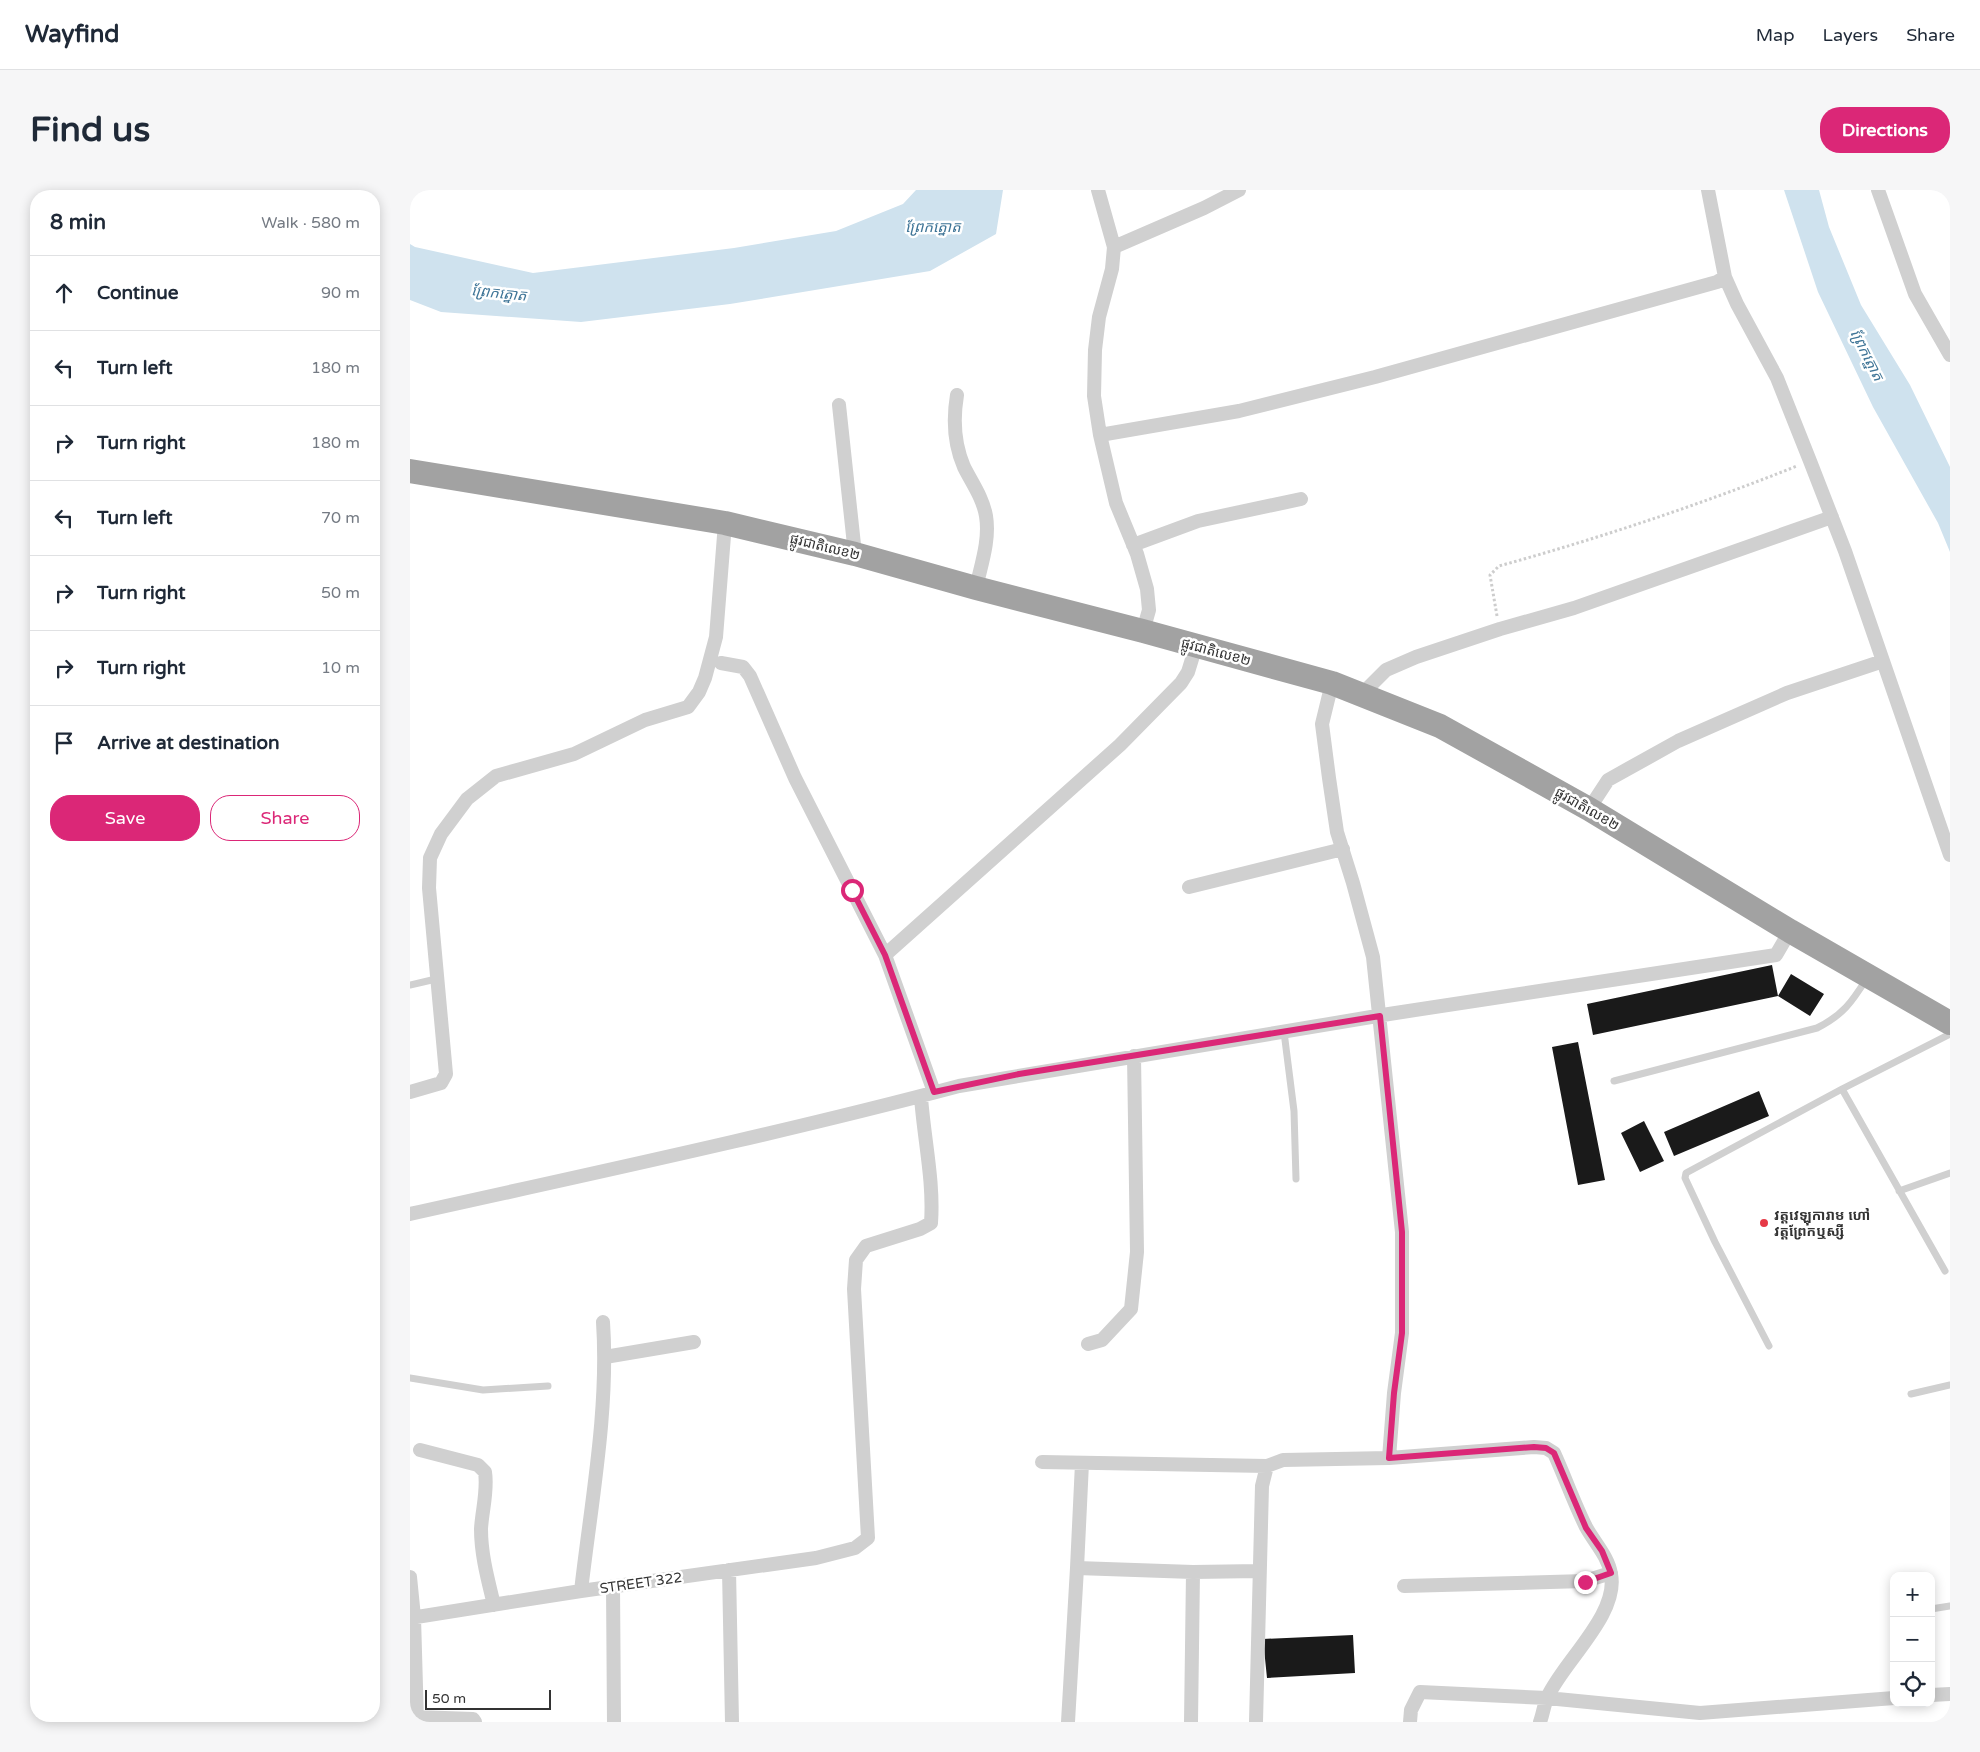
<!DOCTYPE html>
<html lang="en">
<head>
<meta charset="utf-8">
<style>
	body { margin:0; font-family:"Varela Round","Noto Sans Khmer",sans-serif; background:#f6f6f7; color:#1f2937 }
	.controls { position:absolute; right:15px; bottom:15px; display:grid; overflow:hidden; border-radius:10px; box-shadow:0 2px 12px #0003 }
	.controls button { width:45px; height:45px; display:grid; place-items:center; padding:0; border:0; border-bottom:1px solid #e0e1e3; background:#fff; color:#1f2937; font:25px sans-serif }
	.scale { position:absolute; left:15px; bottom:12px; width:126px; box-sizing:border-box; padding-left:5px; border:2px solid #333; border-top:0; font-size:14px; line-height:18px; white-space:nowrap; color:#333; -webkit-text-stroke:4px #fff; paint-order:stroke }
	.stop { position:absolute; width:15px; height:15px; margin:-11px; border:4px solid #db2777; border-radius:50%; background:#fff }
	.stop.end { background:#db2777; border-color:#fff; box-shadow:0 1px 5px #0008 }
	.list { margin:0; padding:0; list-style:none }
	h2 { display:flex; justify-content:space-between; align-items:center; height:65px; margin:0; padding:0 20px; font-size:21px }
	h2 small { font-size:16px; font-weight:400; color:#747a83 }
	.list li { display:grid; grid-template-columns:32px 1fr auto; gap:15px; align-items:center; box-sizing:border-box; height:75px; padding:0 20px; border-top:1px solid #e0e1e3 }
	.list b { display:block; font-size:19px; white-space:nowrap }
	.list em { font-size:16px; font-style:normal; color:#747a83 }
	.actions { display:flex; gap:10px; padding:15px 20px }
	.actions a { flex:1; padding:11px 0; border:1px solid #db2777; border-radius:20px; text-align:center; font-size:18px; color:#db2777 }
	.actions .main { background:#db2777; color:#fff }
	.icon { flex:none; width:28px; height:28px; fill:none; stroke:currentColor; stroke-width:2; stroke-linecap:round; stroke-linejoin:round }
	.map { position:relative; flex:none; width:1540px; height:1532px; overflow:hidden; border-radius:20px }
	header { display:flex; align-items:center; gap:30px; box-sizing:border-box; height:70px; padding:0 25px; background:#fff; border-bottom:1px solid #e0e1e3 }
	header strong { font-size:24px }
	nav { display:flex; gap:28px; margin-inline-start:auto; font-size:18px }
	.intro { display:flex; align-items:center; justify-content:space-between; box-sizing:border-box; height:120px; padding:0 30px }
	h1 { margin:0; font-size:35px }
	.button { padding:12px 22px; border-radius:20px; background:#db2777; color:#fff; font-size:18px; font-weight:700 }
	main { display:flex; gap:30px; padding:0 30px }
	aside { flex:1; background:#fff; border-radius:20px; box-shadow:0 2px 12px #0003 }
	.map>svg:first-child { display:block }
	.water { fill:#cfe2ee }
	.building { fill:#1a1a1a }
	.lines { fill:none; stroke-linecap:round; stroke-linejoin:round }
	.path { stroke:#cdcdcd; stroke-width:3; stroke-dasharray:2.5 2.5; stroke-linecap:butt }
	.service { stroke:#d0d0d0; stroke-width:7 }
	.minor { stroke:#d0d0d0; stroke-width:14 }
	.trunk { stroke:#a2a2a2; stroke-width:24 }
	.route { stroke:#db2777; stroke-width:6 }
	.poi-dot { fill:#e63946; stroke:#fff; stroke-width:2 }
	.labels { text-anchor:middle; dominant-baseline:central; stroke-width:5; stroke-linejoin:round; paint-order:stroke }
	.street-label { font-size:14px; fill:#333; stroke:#fff }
	.poi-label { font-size:14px; font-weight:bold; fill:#333; stroke:#fff; text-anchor:start }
	.water-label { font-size:15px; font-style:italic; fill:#3f7597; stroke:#fff }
</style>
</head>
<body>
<header>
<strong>Wayfind</strong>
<nav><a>Map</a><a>Layers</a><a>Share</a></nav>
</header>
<div class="intro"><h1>Find us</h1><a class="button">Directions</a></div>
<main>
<aside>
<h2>8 min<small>Walk · 580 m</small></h2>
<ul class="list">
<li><svg class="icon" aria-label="ahead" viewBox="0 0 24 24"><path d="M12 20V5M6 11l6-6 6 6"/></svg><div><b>Continue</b></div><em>90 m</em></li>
<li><svg class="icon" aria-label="left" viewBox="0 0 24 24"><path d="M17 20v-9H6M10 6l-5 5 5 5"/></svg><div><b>Turn left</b></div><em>180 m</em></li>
<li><svg class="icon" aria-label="right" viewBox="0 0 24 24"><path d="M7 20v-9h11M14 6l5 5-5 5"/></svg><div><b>Turn right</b></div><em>180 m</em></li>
<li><svg class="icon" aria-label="left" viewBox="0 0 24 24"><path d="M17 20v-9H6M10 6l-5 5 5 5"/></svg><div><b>Turn left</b></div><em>70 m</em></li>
<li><svg class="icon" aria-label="right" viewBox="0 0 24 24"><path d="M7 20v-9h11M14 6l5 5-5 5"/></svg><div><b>Turn right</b></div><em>50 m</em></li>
<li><svg class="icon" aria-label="right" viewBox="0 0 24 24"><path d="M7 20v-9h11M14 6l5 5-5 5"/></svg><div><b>Turn right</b></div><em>10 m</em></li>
<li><svg class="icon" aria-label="arrive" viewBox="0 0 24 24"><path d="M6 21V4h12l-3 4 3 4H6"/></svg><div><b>Arrive at destination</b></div></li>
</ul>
<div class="actions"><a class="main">Save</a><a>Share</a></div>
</aside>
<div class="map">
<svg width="1540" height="1532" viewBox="0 0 1540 1532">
	<rect width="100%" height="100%" fill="#fff"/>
	<path class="water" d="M506 0H593L586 44 520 81 320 114 171 132 31 122 0 110V54L5 57 123 83 324 58 426 41 493 14Z
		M1374 0H1409L1419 37 1451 115 1500 195 1540 277V362L1528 333 1463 217 1408 102Z"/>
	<path class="building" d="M1362 775 1368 806 1183 845 1177 814Z
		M1381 784 1414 804 1400 826 1368 806Z
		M1168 852 1195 990 1168 995 1142 857Z
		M1349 901 1359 926 1264 966 1254 942Z
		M1234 931 1254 971 1230 982 1211 943Z
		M943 1445 945 1483 857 1488 853 1449Z"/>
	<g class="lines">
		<path class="path" d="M1087 426 1080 385 1089 376C1190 348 1289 315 1387 276"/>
		<path class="service" d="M0 795 26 789
			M874 842 884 921 886 989
			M1204 891 1407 838C1433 825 1442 812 1457 788
			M1432 899 1535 1081
			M1489 1001 1540 983
			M1359 1156 1305 1052 1275 988 1276 983 1432 899 1540 844
			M0 1188 73 1200 138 1196
			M1501 1204 1540 1195
			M1521 1419 1540 1416"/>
		<path class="minor" d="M688 0 704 57 702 79 689 127 685 160 684 206 690 245 706 313 727 364 737 399 739 420 733 441
			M1298 0 1315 87 1327 114 1367 188 1400 271 1435 361 1540 665
			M1468 0 1505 104 1540 165
			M704 57 794 18 829 0
			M547 205C543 229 544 254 554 277 562 293 573 308 576 326 580 350 571 375 566 398
			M429 215 445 364
			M690 245 829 221 965 187 1307 92 1315 87
			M723 355 788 331 891 309
			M311 473 333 477 340 486 385 588 475 765 524 902
			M922 493 912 534 919 588 927 642 943 693 963 767 992 1042V1143L984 1203 979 1268
			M952 504 976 480 1006 467 1090 439 1164 418 1422 327
			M1179 619 1198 590 1268 551 1377 503 1473 471
			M779 697 933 659
			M475 765 710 555 771 493 778 482 786 456
			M0 902 31 893 36 884 19 698 20 668 31 644 57 609 86 586 164 564 235 530 278 517 289 502 295 488 306 447 315 333
			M0 1024C184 983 368 944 549 896L979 824 1366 765 1380 741
			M678 1154 692 1150 721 1119 727 1062 724 866
			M195 1167 284 1152
			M10 1260 68 1275 75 1282C78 1301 72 1320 71 1339 71 1365 78 1390 84 1415
			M632 1272 857 1276 873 1270 979 1268 1124 1257 1136 1258 1144 1263C1155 1287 1164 1313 1176 1337 1184 1352 1198 1366 1201 1384 1209 1424 1155 1470 1138 1506 1134 1514 1133 1524 1130 1532
			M667 1378 783 1382 849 1381
			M319 1380 322 1532
			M0 1387 4 1427 7 1532
			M203 1396 204 1532
			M994 1396 1175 1391 1201 1383
			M171 1401C181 1313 199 1220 193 1132
			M0 1428 171 1401 406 1368 445 1358 458 1348 444 1099 446 1070 456 1056 510 1039 521 1033C524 991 514 949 511 907
			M1521 1505 1540 1504
			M6 1527 63 1529 65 1532
			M658 1532 667 1378 672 1273
			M781 1532 783 1382
			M846 1532 852 1296 857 1276
			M1000 1532 1001 1520 1010 1502 1137 1508 1290 1523 1484 1508"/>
		<path class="trunk" d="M0 281 315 333 445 364 566 398 733 441 922 493 1030 536 1111 581 1179 619 1380 741 1540 833"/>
	</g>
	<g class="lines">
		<path class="route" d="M442 700 475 765 524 902 609 884 970 826 992 1042V1143L984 1203 979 1268 1124 1257 1136 1258 1144 1263 1176 1338 1192 1361 1201 1383 1175 1392"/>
	</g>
	<circle class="poi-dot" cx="1354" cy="1033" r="5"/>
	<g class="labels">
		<g class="street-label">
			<text transform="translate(415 357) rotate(14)">ផ្លូវជាតិលេខ២</text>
			<text transform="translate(806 462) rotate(15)">ផ្លូវជាតិលេខ២</text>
			<text transform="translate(1177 619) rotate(30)">ផ្លូវជាតិលេខ២</text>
			<text transform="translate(231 1393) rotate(-8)">STREET 322</text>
		</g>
		<g class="poi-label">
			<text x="1364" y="1025">វត្តវេឡុការាម ហៅ<tspan x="1364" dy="16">វត្តព្រែកឬស្សី</tspan></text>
		</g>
		<g class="water-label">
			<text x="523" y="37">ព្រែកត្នោត</text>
			<text transform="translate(89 103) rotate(6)">ព្រែកត្នោត</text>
			<text transform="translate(1457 165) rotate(63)">ព្រែកត្នោត</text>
		</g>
	</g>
</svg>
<div class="controls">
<button>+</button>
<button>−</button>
<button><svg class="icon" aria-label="locate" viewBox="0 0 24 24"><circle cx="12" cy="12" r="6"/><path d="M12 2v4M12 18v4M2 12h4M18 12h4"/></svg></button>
</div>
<div class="scale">50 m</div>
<div class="stop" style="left:442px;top:700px"></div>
<div class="stop end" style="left:1175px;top:1392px"></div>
</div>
</main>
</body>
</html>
